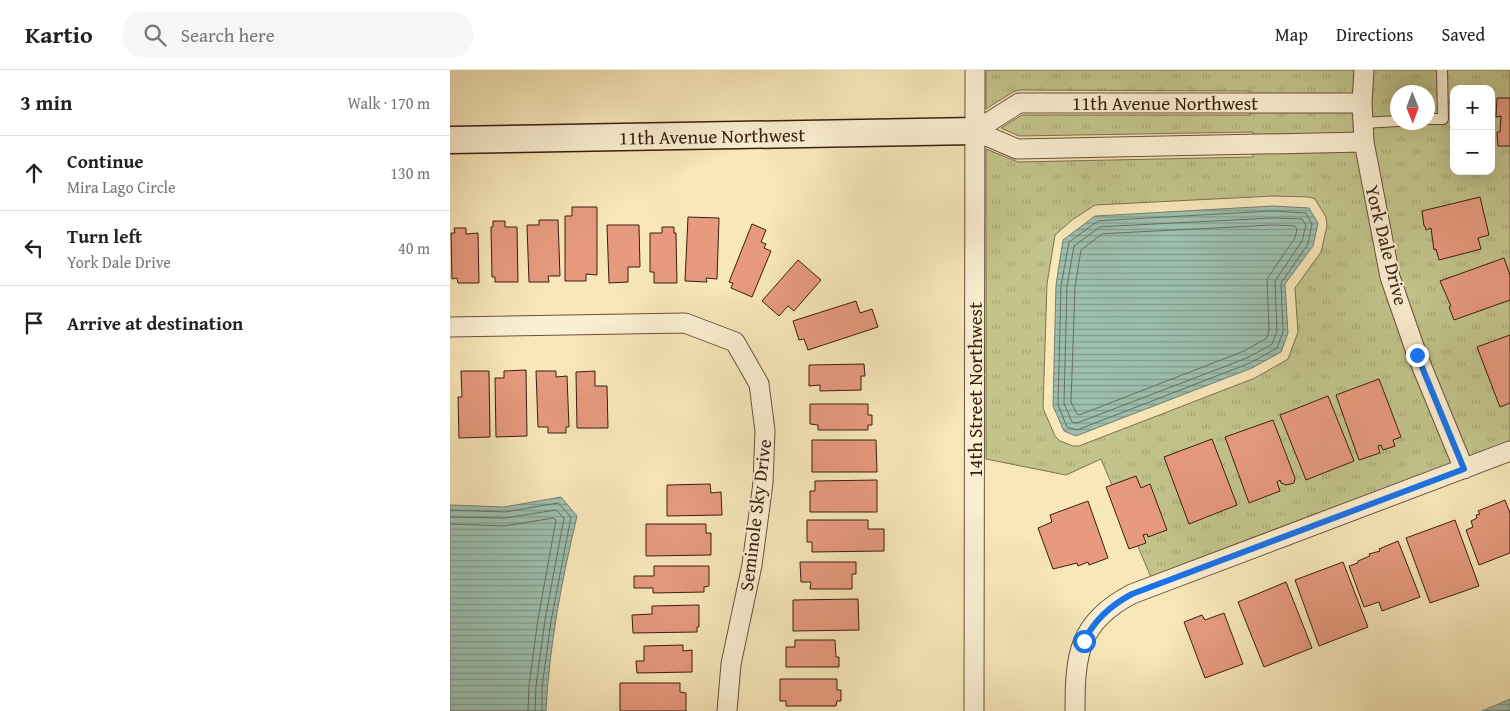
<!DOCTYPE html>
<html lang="en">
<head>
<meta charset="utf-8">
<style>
	body { margin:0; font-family:"Gentium Book Plus",serif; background:#f6f6f6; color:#222 }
	.controls { position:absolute; right:15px; top:15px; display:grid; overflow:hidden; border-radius:10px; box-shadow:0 5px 20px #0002 }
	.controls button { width:45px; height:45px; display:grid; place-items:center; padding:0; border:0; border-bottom:1px solid #e0e0e0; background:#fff; color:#222; font:25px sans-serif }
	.compass { position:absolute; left:940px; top:15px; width:45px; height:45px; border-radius:50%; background:#fff; box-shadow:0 5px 20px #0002; rotate:179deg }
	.stop { position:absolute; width:15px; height:15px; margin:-11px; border:4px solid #1a73e8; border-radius:50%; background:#fff }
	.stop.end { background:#1a73e8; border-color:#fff; box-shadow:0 1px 5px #0008 }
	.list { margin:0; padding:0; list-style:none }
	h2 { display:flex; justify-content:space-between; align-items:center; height:65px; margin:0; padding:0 20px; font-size:21px }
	h2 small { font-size:16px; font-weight:400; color:#767676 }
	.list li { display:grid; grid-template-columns:32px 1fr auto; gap:15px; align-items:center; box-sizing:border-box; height:75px; padding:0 20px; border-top:1px solid #e0e0e0 }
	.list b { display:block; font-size:19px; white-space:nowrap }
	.list p { margin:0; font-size:16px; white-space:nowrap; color:#767676 }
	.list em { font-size:16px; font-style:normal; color:#767676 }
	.icon { flex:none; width:28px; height:28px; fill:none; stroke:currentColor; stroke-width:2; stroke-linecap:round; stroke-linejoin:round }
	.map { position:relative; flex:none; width:1060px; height:641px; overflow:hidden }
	header { display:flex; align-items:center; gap:30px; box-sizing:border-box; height:70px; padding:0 25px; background:#fff; border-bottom:1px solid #e0e0e0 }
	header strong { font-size:24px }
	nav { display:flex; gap:28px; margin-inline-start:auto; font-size:18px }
	.search { width:350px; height:45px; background:#f6f6f6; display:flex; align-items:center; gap:12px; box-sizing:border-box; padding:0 18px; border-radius:20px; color:#767676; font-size:19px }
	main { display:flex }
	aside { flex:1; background:#fff }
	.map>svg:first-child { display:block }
	.grass { fill:url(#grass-tufts); stroke:#7f704d; fill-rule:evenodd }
	.water { fill:url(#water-rules); stroke:#767f6f }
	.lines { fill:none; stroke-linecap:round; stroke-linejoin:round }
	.shore { stroke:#6c6e5f; stroke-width:1 }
	.building { fill:#e79a7e; stroke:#3c1d0f }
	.lane-casing { stroke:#6b503a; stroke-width:12 }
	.street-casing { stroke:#6b503a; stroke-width:21 }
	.secondary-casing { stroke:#3c1d0f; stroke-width:29 }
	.lane { stroke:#faefd2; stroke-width:10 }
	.street { stroke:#faefd2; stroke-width:19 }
	.secondary { stroke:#faefd2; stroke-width:26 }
	.route { stroke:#1a73e8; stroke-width:6 }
	.labels { text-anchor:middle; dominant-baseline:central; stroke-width:4; stroke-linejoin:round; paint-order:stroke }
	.street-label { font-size:19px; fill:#3c1d0f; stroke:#faefd2 }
</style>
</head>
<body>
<header>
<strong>Kartio</strong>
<div class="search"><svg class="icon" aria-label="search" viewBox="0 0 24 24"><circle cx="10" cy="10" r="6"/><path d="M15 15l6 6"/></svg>Search here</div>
<nav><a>Map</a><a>Directions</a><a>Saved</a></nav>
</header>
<main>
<aside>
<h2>3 min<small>Walk · 170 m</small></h2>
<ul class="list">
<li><svg class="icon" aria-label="ahead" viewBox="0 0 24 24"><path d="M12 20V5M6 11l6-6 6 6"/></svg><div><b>Continue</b><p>Mira Lago Circle</p></div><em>130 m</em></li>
<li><svg class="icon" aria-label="left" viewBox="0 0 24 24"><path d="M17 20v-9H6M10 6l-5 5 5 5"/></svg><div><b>Turn left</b><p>York Dale Drive</p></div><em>40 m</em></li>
<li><svg class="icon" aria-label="arrive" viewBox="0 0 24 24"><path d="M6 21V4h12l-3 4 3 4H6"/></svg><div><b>Arrive at destination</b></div></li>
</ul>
</aside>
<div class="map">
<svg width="1060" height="641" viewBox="0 0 1060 641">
	<defs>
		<pattern id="grass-tufts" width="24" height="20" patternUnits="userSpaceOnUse" patternTransform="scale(1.25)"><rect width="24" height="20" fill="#c2c48b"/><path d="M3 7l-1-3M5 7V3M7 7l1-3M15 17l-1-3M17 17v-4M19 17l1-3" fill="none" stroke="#a8a877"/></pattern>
		<pattern id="water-rules" width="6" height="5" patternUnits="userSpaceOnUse" patternTransform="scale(1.25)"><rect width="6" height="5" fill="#9dc0af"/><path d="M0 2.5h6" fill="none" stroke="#819b8d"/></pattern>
	</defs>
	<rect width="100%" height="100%" fill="#f7e7b9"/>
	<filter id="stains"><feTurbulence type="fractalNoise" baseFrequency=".004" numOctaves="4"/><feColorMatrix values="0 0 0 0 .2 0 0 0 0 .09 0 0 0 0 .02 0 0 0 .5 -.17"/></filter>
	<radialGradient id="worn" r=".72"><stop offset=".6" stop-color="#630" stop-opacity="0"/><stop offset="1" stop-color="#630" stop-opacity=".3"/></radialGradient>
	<path class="grass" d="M536 0H1060V381L703 512 651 389 616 405 536 389V79L568 92 803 87V62L569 66 551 58 572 45H800V21L569 20 563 22 536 39ZM1004 19H1041V101H1004ZM948 22H978V52H948ZM823 126 859 127 865 129 876 147 877 156 871 182 845 218 848 262 838 289 805 308 629 376H623L610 371 605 366 593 338 597 214 605 165 622 150 645 135Z"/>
	<path class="water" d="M823 136 859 138 868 153 863 176 835 214 838 263 831 282 802 298 626 366 614 361 603 336 606 215 613 170 645 146Z
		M111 427 127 446C112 509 99 576 96 641H0V435L54 437Z
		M1060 629V641H1032Z"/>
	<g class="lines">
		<path class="shore" d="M823 141 856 143 862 154 858 174 831 213 833 262 827 278 800 293 627 360 617 357 608 335 611 216 619 172 648 151Z
			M823 148 852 149 856 155 852 171 825 211 827 261 822 274 797 288 627 353 622 352 614 333 617 216 624 176 650 157Z
			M823 155 845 156 847 159 845 168 817 209 819 260 817 268 794 281 629 345 627 344 621 332 625 217 631 180 652 164Z
			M0 440 55 442 108 433 121 447 101 551 92 617V641
			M0 447 55 448 106 440 114 448 95 550 86 616 85 641
			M0 454 55 456 103 448 106 450 88 549 79 615 78 641"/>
	</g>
	<path class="building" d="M1047 28H1060V76H1048L1047 62H1050L1051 46 1046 47Z
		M1030 127 1039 165 1028 168 1031 179 989 190 986 179 984 180 981 158 976 160 975 156H974L972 141Z
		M122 137H147V205L136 204V211H115V146H122Z
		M238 147 269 148 267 209 256 208 257 212 235 211Z
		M89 150H108L110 206H98L99 212H79L77 155H89Z
		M43 151H55V157H67L68 212H45V207H42L41 157H43Z
		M302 154 316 160 311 172 316 174 314 178 321 181 302 227 281 218 283 213 279 212Z
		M157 155H189L190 197H178V212L159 213Z
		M212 157H224V163H226L227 213H204V202H200V163H212Z
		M4 158H16V164L28 163 29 213H8L7 208 2 209 1 163H5Z
		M1054 188 1060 205V230L1004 250 999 237 1001 236 990 211Z
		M348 190 371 210 344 241 338 236 329 246 312 231Z
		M406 231 410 243 422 239 428 257 358 280 354 269 349 270 343 251Z
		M1060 265V333L1050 337 1027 277Z
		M414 294 415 306H411V320L370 321V315L359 316V295Z
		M76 300 77 366 46 367 45 308H54V301Z
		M11 301H39L40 367 9 368 8 327H12Z
		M86 301H106V307L117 306 119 357H116V363H98V357H88Z
		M145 301V316H157L158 358H127L126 302Z
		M929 309 951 367 943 370 945 376 933 380 931 375 928 376 930 383 909 390 886 325Z
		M878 326 904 391 856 410 830 345Z
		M360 334H418V345H422V355H418V360H368V355L360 354Z
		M823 350 845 408 844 413 836 415 831 413 830 410 827 412 830 421 799 433 775 367Z
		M762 369 787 435 739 454 714 387Z
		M362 370H426L427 402H362Z
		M686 406 691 418 700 414 717 460 698 467 697 464 693 465 696 473 679 479 656 417Z
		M427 410V442H360V421H365V411Z
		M260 414 261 423 271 422 272 445 217 446V415Z
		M1055 430 1060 443V483L1029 495 1016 460 1023 457 1021 451 1027 448 1026 445 1030 444 1028 441Z
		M638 431 658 488 639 495 638 492 628 496 627 493 603 499 588 458 602 452 600 445Z
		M357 450H418V459H434V481L362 482V472H357Z
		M1005 450 1029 516 980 533 956 468Z
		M196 454H256V463H261V485L196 486Z
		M948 471 970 527 932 541 929 532 914 537 899 496 908 493V491L920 486 919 484 930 481 929 479Z
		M350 492H406V504H402V519H360L361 512H351Z
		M893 492 918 557 869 576 845 510Z
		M204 496H259V516L254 517V522L203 523V518H184V506H204Z
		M836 512 862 578 814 597 788 532Z
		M408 529 409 560 343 561V530Z
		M249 535V557H247V562L183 563 182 545 202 544V536Z
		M774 543 793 594 755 608 734 552 752 545 755 550Z
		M345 570H385L386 587H389V597H336V577H345Z
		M233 575V581L242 580V602L187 603 186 591H194V576Z
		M330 609H387V620H391V631H387L386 636H336V631H330Z
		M170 613H230V622L236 623V641H170Z"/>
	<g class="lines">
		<g class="lane-casing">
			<path id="lane" d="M978 49H993L992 0
				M913 53 948 51"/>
		</g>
		<g class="street-casing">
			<path id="street" d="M914 0 912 33 914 72 940 207 967 285 1014 399
				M525 61 569 33H912
				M525 61 567 79 914 72
				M0 257 235 253 285 272 309 314 315 361 313 413 302 495 281 594 277 641
				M524 641 525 0
				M625 641C625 585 628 552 682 524L1060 381"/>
		</g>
		<g class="secondary-casing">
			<path id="secondary" d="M0 70 525 61"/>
		</g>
		<use href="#lane" class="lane"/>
		<use href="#street" class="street"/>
		<use href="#secondary" class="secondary"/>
	</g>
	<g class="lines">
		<path class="route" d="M634 571C645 549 661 535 682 524L1014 399 967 285"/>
	</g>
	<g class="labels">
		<g class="street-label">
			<text x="715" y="33">11th Avenue Northwest</text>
			<text transform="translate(262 66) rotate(-1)">11th Avenue Northwest</text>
			<text transform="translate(937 175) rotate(76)">York Dale Drive</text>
			<text transform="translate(525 320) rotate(-90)">14th Street Northwest</text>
			<text transform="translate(305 445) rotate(-83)">Seminole Sky Drive</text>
		</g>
	</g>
	<rect width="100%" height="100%" filter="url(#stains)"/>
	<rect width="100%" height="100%" fill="url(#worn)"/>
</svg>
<div class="controls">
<button>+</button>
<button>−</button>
</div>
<svg class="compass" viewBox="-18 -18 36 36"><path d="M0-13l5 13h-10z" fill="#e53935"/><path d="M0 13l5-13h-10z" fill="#767676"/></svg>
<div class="stop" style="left:634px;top:571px"></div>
<div class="stop end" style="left:967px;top:285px"></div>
</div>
</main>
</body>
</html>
